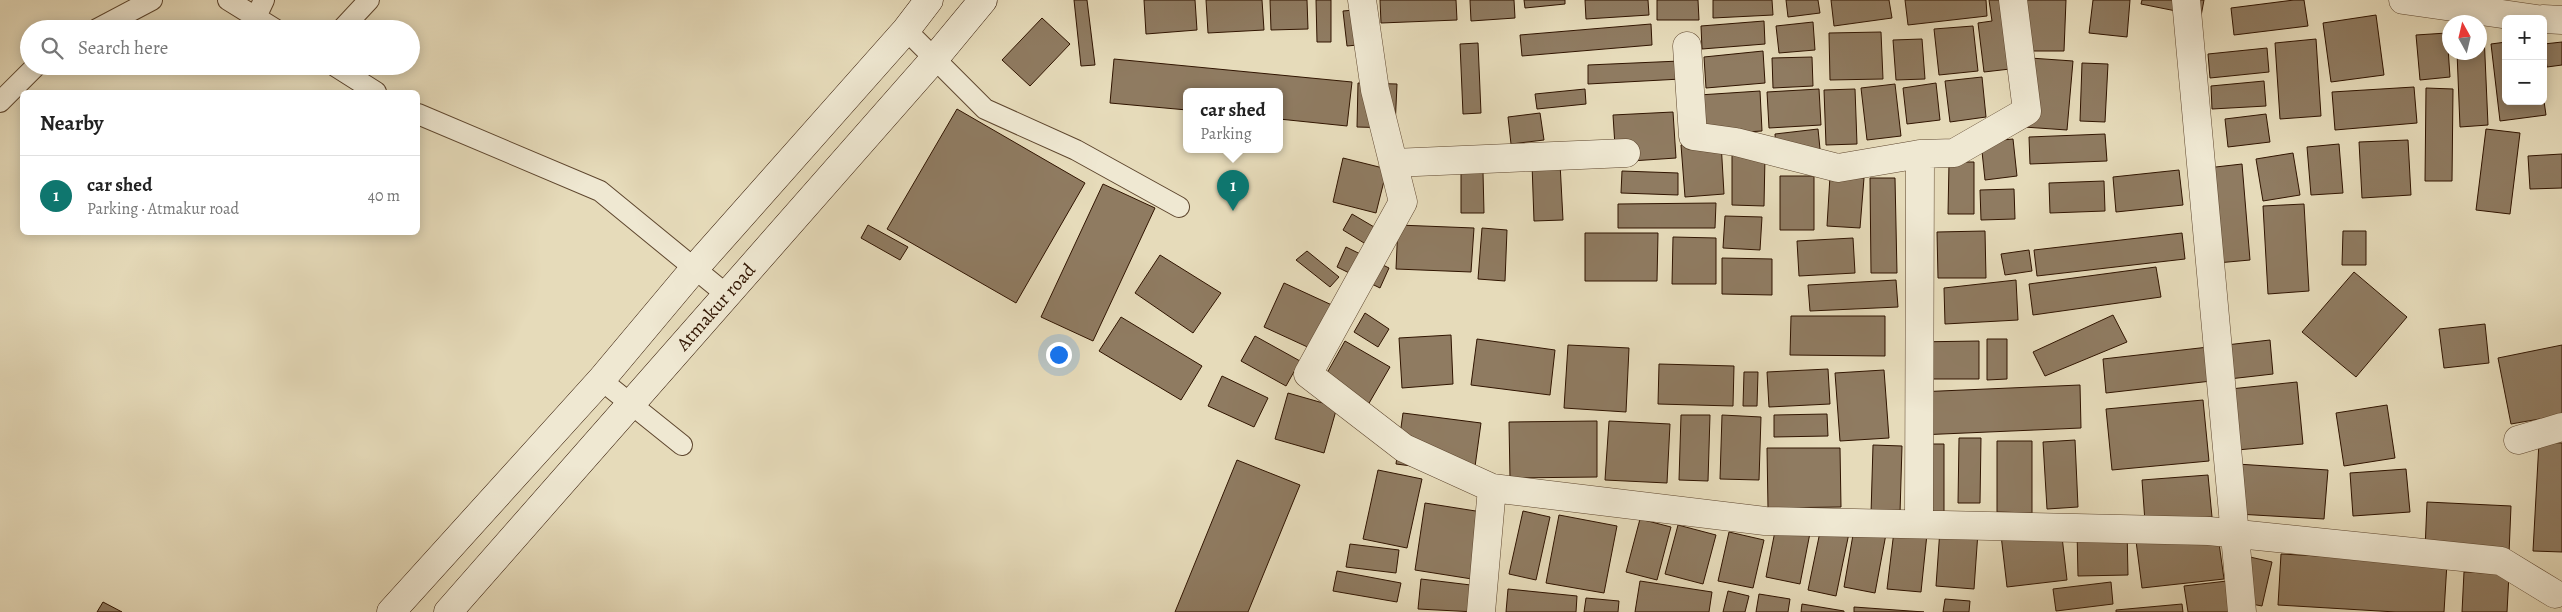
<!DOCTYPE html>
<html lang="en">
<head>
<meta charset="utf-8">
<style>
	body { margin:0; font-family:Alegreya,serif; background:#f6f6f6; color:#222 }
	.controls { position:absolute; right:15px; top:15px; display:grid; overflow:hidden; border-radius:8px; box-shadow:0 2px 12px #0003 }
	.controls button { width:45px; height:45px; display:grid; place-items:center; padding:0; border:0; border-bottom:1px solid #e0e0e0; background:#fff; color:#222; font:25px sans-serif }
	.compass { position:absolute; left:2442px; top:15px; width:45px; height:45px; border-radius:50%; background:#fff; box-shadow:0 2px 12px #0003; rotate:352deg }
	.you { position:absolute; left:1058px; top:354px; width:18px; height:18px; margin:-12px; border:4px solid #fff; border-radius:50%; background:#1a73e8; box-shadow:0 0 0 8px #1a73e833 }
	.badge { display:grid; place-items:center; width:32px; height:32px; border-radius:50%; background:#0f766e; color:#fff; font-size:16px; font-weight:700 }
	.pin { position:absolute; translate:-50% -41px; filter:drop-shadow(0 1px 2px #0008) }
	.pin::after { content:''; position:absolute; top:26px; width:18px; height:15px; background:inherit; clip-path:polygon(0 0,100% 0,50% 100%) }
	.popup { position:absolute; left:1183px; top:88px; width:100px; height:65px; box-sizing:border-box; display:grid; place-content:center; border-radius:8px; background:#fff; filter:drop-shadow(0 1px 4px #0005); font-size:16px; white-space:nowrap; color:#767676 }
	.popup b { font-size:19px; color:#222 }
	.popup::after { content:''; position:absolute; left:50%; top:100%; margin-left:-10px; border:10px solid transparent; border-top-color:#fff }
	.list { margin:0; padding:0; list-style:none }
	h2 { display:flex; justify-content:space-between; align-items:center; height:65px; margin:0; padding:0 20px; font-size:21px }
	h2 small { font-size:16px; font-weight:400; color:#767676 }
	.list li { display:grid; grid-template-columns:32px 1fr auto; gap:15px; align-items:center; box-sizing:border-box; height:80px; padding:0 20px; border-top:1px solid #e0e0e0 }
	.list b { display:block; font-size:19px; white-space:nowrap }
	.list p { margin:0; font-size:16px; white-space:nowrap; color:#767676 }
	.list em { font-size:16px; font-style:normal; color:#767676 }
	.icon { flex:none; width:28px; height:28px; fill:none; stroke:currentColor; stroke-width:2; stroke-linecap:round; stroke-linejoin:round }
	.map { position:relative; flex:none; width:2562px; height:612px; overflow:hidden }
	.search { position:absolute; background:#fff; box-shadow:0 2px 12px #0003; left:20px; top:20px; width:400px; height:55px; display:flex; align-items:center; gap:12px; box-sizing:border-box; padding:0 18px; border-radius:28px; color:#767676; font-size:19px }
	.panel { position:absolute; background:#fff; box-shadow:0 2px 12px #0003; left:20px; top:90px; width:400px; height:145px; border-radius:8px }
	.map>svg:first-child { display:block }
	.building { fill:#8f7b61; stroke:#301400 }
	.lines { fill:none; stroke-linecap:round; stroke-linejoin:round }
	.lane-casing { stroke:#5e462e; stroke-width:22 }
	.street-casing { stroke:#5e462e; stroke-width:29 }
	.secondary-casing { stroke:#301400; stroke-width:29 }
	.lane { stroke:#efe8d2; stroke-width:20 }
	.street { stroke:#efe8d2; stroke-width:28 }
	.secondary { stroke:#efe8d2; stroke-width:28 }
	.labels { text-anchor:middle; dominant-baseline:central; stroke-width:4.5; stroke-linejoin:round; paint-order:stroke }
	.street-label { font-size:19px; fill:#301400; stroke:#efe8d2 }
</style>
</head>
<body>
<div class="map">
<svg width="2562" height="612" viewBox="0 0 2562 612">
	<rect width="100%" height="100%" fill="#e6dbba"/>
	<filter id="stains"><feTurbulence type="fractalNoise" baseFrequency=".004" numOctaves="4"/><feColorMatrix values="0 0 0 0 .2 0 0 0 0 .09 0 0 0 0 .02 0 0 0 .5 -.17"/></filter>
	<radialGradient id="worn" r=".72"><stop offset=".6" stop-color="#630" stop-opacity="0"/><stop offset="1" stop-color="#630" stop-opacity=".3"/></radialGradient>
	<path class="building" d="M1074 0H1087L1095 65 1081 66Z
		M1144 0H1195L1197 30 1146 34Z
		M1206 0H1262L1264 30 1208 33Z
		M1270 0H1307L1308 29 1271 30Z
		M1316 0H1331V42H1317Z
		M1380 0H1456L1457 20 1381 23Z
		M1470 0H1514L1515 18 1471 21Z
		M1524 0H1565V4L1525 8Z
		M1585 0H1648L1649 15 1586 19Z
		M1657 0H1698L1699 20H1657Z
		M1713 0H1772L1773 15 1713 18Z
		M1786 0H1818L1820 13 1788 17Z
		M1831 0H1889L1892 18 1834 26Z
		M1905 0H1986L1987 16 1908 25Z
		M1989 0H2001L2010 69 1984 72 1978 23 1992 21Z
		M2025 0H2066L2064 51H2024Z
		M2093 0H2130L2127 37 2089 33Z
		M2142 0H2204L2201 16 2141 4Z
		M2294 0H2304L2308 26 2234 35 2231 8Z
		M1365 9 1368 44 1347 46 1343 11Z
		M2376 15 2384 75 2331 82 2323 23Z
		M1042 18 1070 44 1030 86 1002 60Z
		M1764 21 1765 44 1702 49 1701 26Z
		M1813 22 1815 50 1779 53 1776 26Z
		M1651 24 1652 45 1522 56 1520 35Z
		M1973 26 1978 71 1939 75 1934 29Z
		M1881 32 1883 79 1830 80 1829 33Z
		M2447 33 2450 77 2420 80 2416 35Z
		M2480 34H2484L2488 125 2460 127 2457 52H2480Z
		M1922 39 1925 79 1896 80 1893 40Z
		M2316 39 2321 116 2280 119 2275 43Z
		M2506 42V101H2543V94L2546 115 2500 121 2491 44Z
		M2562 42V65L2547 67 2544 44Z
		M1478 43 1481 113 1463 114 1460 44Z
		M2267 48 2269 72 2210 78 2208 54Z
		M1763 51 1765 83 1706 88 1704 57Z
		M1812 57 1813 86 1773 88 1772 58Z
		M2030 58 2073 61 2067 130 2024 127Z
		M1114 59 1352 82 1347 126 1279 119V92H1187V110L1110 103Z
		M1680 61 1681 79 1588 84V65Z
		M2082 63 2108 64 2105 122 2080 121Z
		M1982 77 1986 117 1950 122 1945 81Z
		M2264 81 2266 106 2212 109 2211 86Z
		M1358 83 1397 84 1395 128 1357 127Z
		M1936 83 1940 120 1907 124 1903 88Z
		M1895 84 1901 136 1867 140 1861 88Z
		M2414 87 2417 123 2335 130 2332 92Z
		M2426 88 2453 89 2452 181H2425Z
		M1585 89 1586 104 1537 109 1535 94Z
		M1819 89 1821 125 1769 128 1767 92Z
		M1855 89 1857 144 1826 145 1824 90Z
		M1760 91 1762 131 1700 135 1699 95Z
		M957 109 1085 183 1016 303 887 229Z
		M1673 112 1676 158 1616 162 1613 115Z
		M1540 113 1544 140 1511 144 1508 117Z
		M2266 114 2270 142 2228 147 2225 119Z
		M1818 129 1820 149 1776 153 1775 134Z
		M2486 129 2520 133 2510 214 2476 210Z
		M2105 134 2107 161 2030 164 2029 137Z
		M2013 139 2017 176 1985 180 1981 142Z
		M2408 140 2411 195 2362 198 2359 142Z
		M1721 142 1724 194 1685 197 1681 145Z
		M2339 144 2343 193 2311 195 2307 147Z
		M2293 153 2300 195 2263 201 2256 159Z
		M2562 154V188L2530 189 2528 156Z
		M1732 155 1765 156 1764 206 1732 205Z
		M1343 158 1387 169 1376 213 1333 202Z
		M1949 162H1974V214H1948Z
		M1560 163 1563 220 1534 221 1532 164Z
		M2242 164 2250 260 2206 264 2198 169Z
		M2179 170 2183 205 2116 212 2113 177Z
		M1622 171 1678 173V195L1621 193Z
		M1461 172H1483L1484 213H1461Z
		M1780 176H1814V230H1780Z
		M1830 176 1864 178 1860 228 1827 226Z
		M1870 178H1895L1897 273H1871Z
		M2104 181 2105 211 2050 213 2049 183Z
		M1103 184 1155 208 1093 341 1041 317Z
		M2014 189 2015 219 1981 220 1980 190Z
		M1716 203 1715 228H1618V204Z
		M2304 204 2309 291 2268 294 2263 206Z
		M1352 214 1386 234 1377 251 1343 230Z
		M1725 216 1762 217 1760 250 1723 248Z
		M868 225 908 247 900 260 861 238Z
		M1398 225 1474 228 1471 272 1396 269Z
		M1482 228 1507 230 1505 281 1478 279Z
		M1985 231 1986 278H1938L1937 232Z
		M2343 231H2366V265H2342Z
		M1585 233H1658L1657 281H1585Z
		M2182 233 2185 259 2037 276 2034 250Z
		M1673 237 1716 238V284H1672Z
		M1853 238 1855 273 1799 276 1797 241Z
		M1346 247 1389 268 1380 288 1337 267Z
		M2029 250 2032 271 2005 275 2001 254Z
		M1307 251 1339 277 1330 287 1296 260Z
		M1160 255 1221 293 1193 333 1135 293Z
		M1722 258 1772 259V295L1722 294Z
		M2156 267 2161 297 2033 315 2029 284Z
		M2354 272 2407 317 2356 377 2302 332Z
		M1896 280 1898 307 1810 311 1808 285Z
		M2016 280 2018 320 1945 324 1944 288Z
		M1284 283 1334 306 1314 350 1264 327Z
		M1365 313 1389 329 1378 347 1354 332Z
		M2113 315 2127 342 2045 376 2033 352Z
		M1791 316H1885V356L1790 355Z
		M1121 317 1202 366 1181 400 1099 351Z
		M2485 324 2489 363 2444 368 2439 329Z
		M1451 335 1453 384 1402 388 1399 338Z
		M1255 336 1300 361 1286 386 1241 361Z
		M1477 339 1555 350 1550 395 1471 385Z
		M1987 339H2007V379L1987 380Z
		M2270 340 2273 374 2106 393 2103 359Z
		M1345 341 1390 367 1368 405 1323 380Z
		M1979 341V379H1914L1913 342Z
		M1568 345 1629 348 1626 412 1564 408Z
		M2562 345V415L2511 424 2498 358Z
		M1659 364 1734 366 1733 406 1658 404Z
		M1828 369 1830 404 1769 407 1767 372Z
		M1884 370 1889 438 1840 441 1835 373Z
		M1744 372H1758L1757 406H1743Z
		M1222 376 1268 398 1254 427 1208 406Z
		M2297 382 2303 444 2226 451 2221 390Z
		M2080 385 2081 428 1919 435 1917 392Z
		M1288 393 1337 407 1324 453 1275 439Z
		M2203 400 2209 461 2112 470 2106 409Z
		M2387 405 2395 458 2344 466 2336 413Z
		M1403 413 1481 423 1474 474 1396 464Z
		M1827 414 1828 436 1774 437V415Z
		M1681 415H1710L1708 481 1679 480Z
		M1722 415 1761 417 1759 480 1720 479Z
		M1597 421V477L1510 478 1509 422Z
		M1609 421 1670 424 1667 483 1605 480Z
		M1959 438H1981L1980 503H1958Z
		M2075 440 2078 507 2047 509 2043 442Z
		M1997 441H2032V513L1997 512Z
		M2539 442 2562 443V552L2533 551Z
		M1913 444H1944V517H1913Z
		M1873 445 1902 446 1900 514H1871Z
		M1767 448H1840L1841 507 1768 508Z
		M1237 460 1300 485 1248 612H1175Z
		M2222 463 2328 470 2324 519 2220 513Z
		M2406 469 2410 512 2353 516 2350 473Z
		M1378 470 1422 479 1407 548 1363 539Z
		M2208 475 2212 517 2145 522 2142 480Z
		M2427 502 2511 506 2509 554 2425 550Z
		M1425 503 1482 512 1472 579 1415 570Z
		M1523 511 1550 517 1536 580 1509 574Z
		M1559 515 1617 526 1604 593 1546 583Z
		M1640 519 1671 527 1657 580 1626 572Z
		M1678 525 1716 535 1703 584 1665 574Z
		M1776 526 1810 533 1800 584 1766 577Z
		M1821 527 1849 533 1836 596 1808 590Z
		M2061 528 2067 580 2007 587 2001 535Z
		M1854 529 1886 534 1875 593 1844 587Z
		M1940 529 1978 532 1974 589 1936 586Z
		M2127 529 2128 575 2078 576 2077 531Z
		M1894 531 1927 534 1921 592 1887 589Z
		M1729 532 1764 540 1753 588 1718 581Z
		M2218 536 2224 579 2142 588 2136 541Z
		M1350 544 1399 550 1396 573 1346 567Z
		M2281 554 2447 563 2444 612H2396L2278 605Z
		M2250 557 2272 562 2262 606 2241 602Z
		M1337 571 1401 583 1397 602 1333 591Z
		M2464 572 2509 574 2507 612H2462Z
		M1421 579 1479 586 1476 612 1418 609Z
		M1640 581 1712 592 1709 612H1635Z
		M2227 581 2230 612H2188L2184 586Z
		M2111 582 2113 604 2056 611 2053 589Z
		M1508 589 1577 596 1576 612H1506Z
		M1728 591 1749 596 1745 612H1723Z
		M1759 594 1790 599 1788 612H1756Z
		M1586 598 1619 601 1618 612H1584Z
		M1945 599 1970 601 1969 612H1943Z
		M103 602 122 612H97Z
		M1802 604 1844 611V612H1801Z
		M2182 604 2183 612H2116V610Z
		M1854 607 1924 612H1854Z"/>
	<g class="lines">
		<g class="lane-casing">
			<path id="lane" d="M228 0 275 29
				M256 17 264 0
				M97 29 152 0
				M342 29 369 0
				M906 30 985 109 1076 150 1179 207
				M335 66 376 92
				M0 102 36 66
				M418 114 600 191 727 295
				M601 380 682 445"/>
		</g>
		<g class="street-casing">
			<path id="street" d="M1362 0 1375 90 1403 202 1308 374 1404 448 1492 488
				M2186 0 2242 612
				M2403 0 2537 19
				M2543 19 2562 20
				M1687 46 1693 136 1736 142 1838 168 1920 154
				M1393 163 1626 153
				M2518 440 2562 427
				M1919 523 1920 154 1954 153 2027 111 2013 0
				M1481 612 1492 488 1765 521 2209 531 2501 561 2555 594"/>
		</g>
		<g class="secondary-casing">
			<g id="secondary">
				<path d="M391 612 601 380 694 269 906 30 929 0"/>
				<path id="s1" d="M448 612 935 58 983 0"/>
			</g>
		</g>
		<use href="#lane" class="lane"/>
		<use href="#street" class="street"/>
		<use href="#secondary" class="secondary"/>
	</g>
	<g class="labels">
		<g class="street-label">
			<text stroke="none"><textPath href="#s1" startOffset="406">Atmakur road</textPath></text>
		</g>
	</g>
	<rect width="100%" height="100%" filter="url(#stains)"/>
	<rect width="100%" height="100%" fill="url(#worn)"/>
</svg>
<div class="controls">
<button>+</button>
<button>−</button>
</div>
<svg class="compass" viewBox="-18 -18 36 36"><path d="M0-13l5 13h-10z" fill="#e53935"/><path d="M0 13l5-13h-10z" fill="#767676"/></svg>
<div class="you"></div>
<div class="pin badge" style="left:1233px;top:211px">1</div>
<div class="popup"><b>car shed</b>Parking</div>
<div class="search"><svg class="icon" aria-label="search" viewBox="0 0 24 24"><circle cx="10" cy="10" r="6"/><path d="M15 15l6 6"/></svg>Search here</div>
<section class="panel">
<h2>Nearby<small></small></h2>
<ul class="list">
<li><span class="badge">1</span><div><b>car shed</b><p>Parking · Atmakur road</p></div><em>40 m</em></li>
</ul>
</section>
</div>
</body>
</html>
